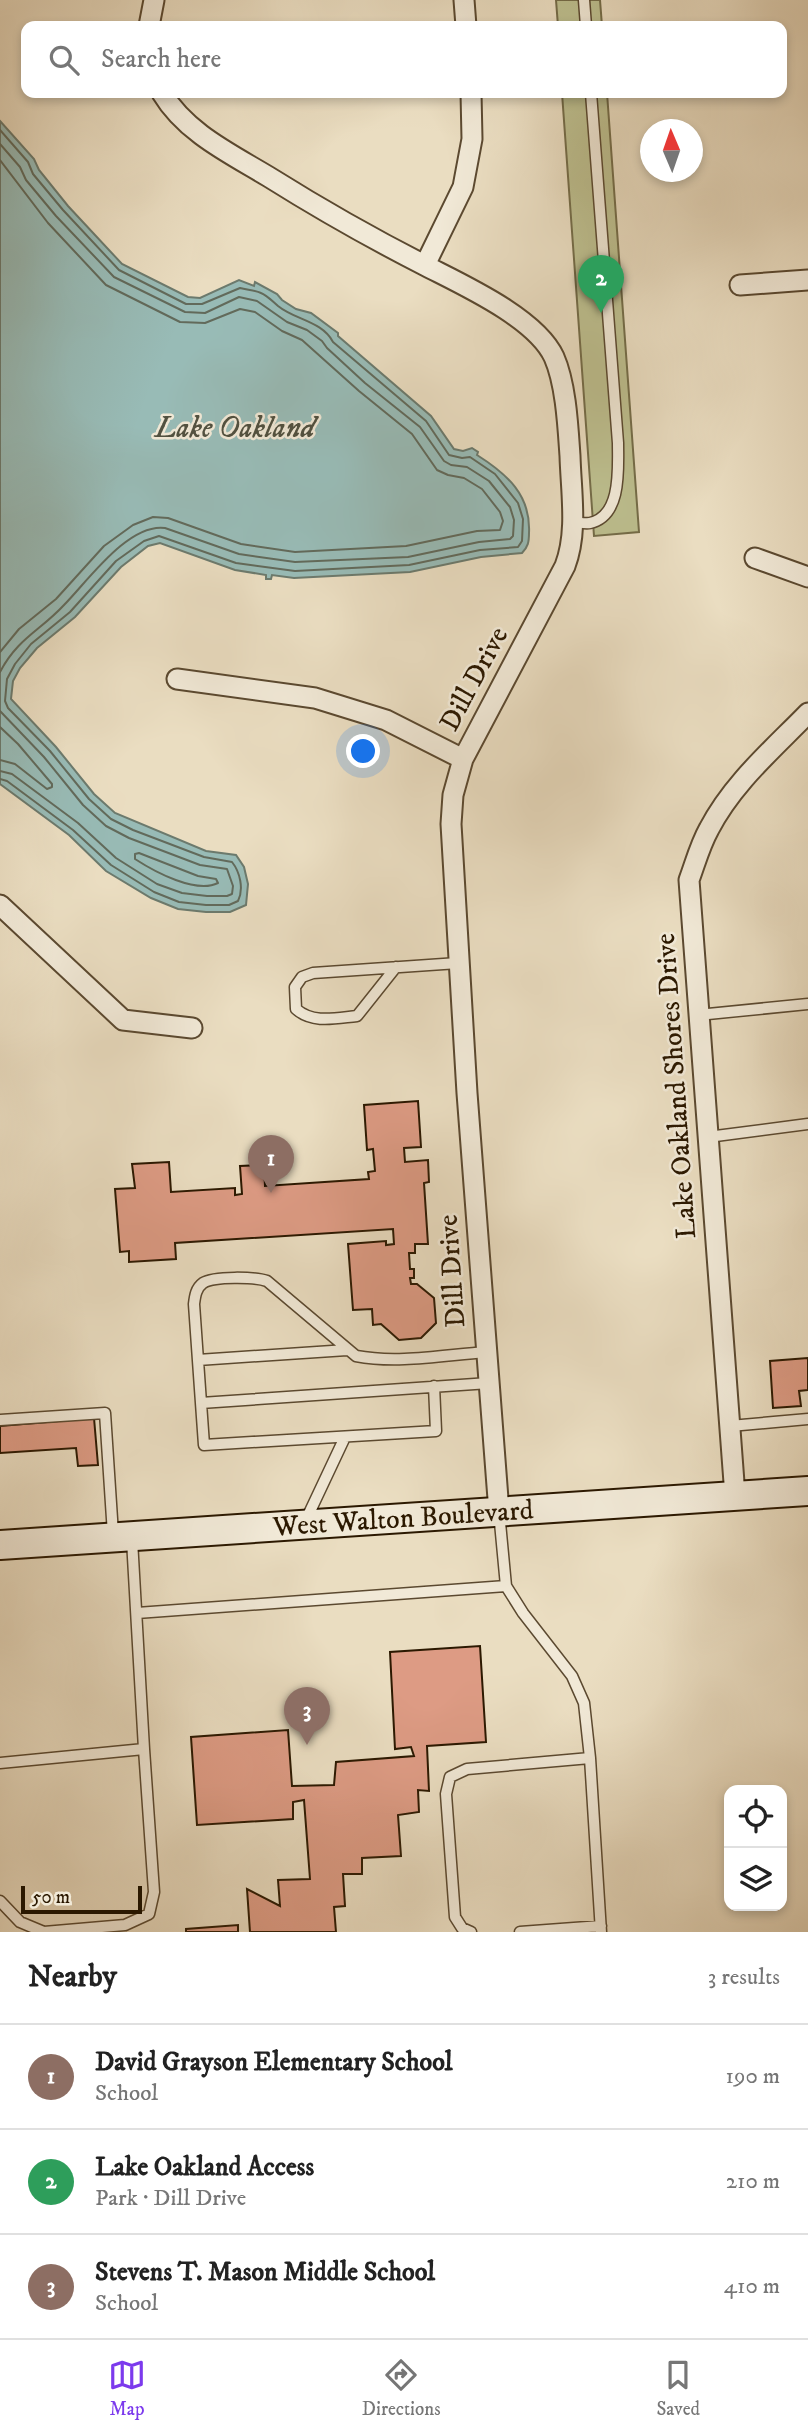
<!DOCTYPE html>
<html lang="en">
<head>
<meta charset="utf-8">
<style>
	body { margin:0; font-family:"IM FELL DW Pica",serif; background:#f2f2f2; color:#222 }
	.controls { position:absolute; right:21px; bottom:21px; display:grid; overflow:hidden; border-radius:14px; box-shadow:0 4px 10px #0003 }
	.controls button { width:63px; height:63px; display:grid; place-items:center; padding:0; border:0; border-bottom:2px solid #e0e0e0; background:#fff; color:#222; font:35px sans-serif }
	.compass { position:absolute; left:640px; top:119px; width:63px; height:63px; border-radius:50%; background:#fff; box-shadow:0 4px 10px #0003; rotate:358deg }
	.scale { position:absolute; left:21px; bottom:18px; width:121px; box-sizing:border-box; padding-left:7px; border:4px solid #2b1800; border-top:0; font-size:19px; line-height:24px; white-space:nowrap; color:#2b1800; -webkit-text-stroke:5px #f1e9d7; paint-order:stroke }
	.you { position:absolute; left:364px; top:752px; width:24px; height:24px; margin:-18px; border:5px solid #fff; border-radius:50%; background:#1a73e8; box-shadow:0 0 0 10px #1a73e833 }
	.badge { display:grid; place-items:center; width:46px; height:46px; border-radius:50%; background:#7c3aed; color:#fff; font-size:23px; font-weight:700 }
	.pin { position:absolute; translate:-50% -58px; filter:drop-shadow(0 2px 4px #0008) }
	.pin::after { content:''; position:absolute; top:37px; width:24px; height:21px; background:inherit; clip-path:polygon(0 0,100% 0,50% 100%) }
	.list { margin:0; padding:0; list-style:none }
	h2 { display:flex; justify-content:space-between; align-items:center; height:91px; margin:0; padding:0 28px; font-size:30px }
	h2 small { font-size:23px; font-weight:400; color:#767676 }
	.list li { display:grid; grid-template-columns:46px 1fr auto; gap:21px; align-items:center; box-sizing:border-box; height:105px; padding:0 28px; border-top:2px solid #e0e0e0 }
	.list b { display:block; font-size:26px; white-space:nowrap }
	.list p { margin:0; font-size:23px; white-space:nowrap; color:#767676 }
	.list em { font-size:23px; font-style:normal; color:#767676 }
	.icon { flex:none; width:38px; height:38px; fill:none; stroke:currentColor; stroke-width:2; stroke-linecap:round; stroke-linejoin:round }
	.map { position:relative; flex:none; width:808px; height:1932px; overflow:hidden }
	.search { position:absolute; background:#fff; box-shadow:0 4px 10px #0003; left:21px; right:21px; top:21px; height:77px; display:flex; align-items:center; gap:18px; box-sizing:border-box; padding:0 24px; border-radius:14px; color:#767676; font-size:26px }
	.sheet { height:406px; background:#fff }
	nav { display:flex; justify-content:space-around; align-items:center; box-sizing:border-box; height:98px; border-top:2px solid #e0e0e0; background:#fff; font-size:19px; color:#767676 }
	nav a { display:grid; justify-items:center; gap:4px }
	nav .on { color:#7c3aed }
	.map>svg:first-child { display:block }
	.green { fill:#bdbf8f; stroke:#746c48; stroke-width:2 }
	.water { fill:#98bbb6; stroke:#6c7a6d; stroke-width:2 }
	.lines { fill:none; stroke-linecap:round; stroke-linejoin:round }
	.shore { stroke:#626a5b; stroke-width:2 }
	.building { fill:#dd9b84; stroke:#2b1800; stroke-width:2 }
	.service-casing { stroke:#5b4930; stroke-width:13 }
	.minor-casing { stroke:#5b4930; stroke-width:23 }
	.secondary-casing { stroke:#2b1800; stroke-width:32 }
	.service { stroke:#f1e9d7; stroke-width:10 }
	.minor { stroke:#f1e9d7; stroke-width:19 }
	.secondary { stroke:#f1e9d7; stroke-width:28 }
	.labels { text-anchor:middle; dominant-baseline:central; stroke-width:5; stroke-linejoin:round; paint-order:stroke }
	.street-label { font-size:28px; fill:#2b1800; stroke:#f1e9d7 }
	.water-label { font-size:30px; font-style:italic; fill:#515140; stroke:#f1e9d7 }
</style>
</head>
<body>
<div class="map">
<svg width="808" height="1932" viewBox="0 0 808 1932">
	<rect width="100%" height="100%" fill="#eaddc1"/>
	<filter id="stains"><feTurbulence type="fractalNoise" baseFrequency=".00286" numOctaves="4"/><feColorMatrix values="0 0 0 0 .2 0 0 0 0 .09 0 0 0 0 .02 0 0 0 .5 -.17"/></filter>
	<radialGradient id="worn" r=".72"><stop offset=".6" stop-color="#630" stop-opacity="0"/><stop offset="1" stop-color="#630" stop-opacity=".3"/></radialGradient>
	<path class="green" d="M556 0H600L602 26H558Z
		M562 93H607L639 532 594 536Z"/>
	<path class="water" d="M0 121 34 159 39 170 68 206 122 264 188 297 200 298 239 280 254 286 255 282 277 294 282 300 296 309 311 313 338 333V336L431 416 454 449 463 451 472 448 478 452 477 455C507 474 531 495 529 533 529 542 528 547 522 553L481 557 410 572 294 578 272 575 271 579H266V575L235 570 160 543 148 546 121 567 75 617 37 648 20 668 13 681 11 699 56 747 94 794 115 813 206 851 236 855 244 867 248 884 246 905 230 912H206L178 909 151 898 106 871 69 835 0 784Z"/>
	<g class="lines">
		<path class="shore" d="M0 130 28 162 33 174 63 210 119 270 186 304H202L240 288C247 290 255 290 261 293 268 296 273 302 278 306 295 320 322 321 333 342L426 421 449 455 462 458 470 457 495 474 518 503 523 519 522 541 518 547 480 550 409 565 295 571 236 563 159 536 144 541 116 561 70 612 31 644 15 664 7 679 5 701 8 708 50 751 89 799 111 819 133 830 204 857 232 862C240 872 244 889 238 901L229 905H206L179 902 154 892 111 865 73 830 7 781 0 779
			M0 144 20 167 26 180 56 216 114 277 185 312 205 313 239 297 257 301 287 322 307 330 322 341 327 348 365 383 420 427 444 461 451 465 467 467 489 481 510 507 514 520 513 536 510 539 479 542 408 557 295 562 239 554 165 528C128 523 87 582 64 605 40 631 18 638 0 672
			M0 160 48 223 106 285 180 322 205 323 240 309 255 312 282 331 302 340 359 391 412 434 437 470 448 475 464 478 482 489 500 512 503 521 500 530 477 531 406 546 295 552 241 544 168 518 153 517 133 525 104 546 56 599 19 629 0 652
			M0 711 44 757 83 805 106 826 129 838 200 865 227 869 233 886 232 894 227 896H207L182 893 157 884 116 858 78 823 12 774 0 771
			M0 727 18 744 52 784V787L47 789 15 764 0 760
			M139 853 198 876 216 879 218 883C196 894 155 872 135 859V854Z"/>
	</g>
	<path class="building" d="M418 1101 421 1147 404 1148 405 1162 428 1160 429 1182 424 1183 428 1244H415V1253H409L410 1269H414V1278H410L411 1284H417L434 1298 436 1323 421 1338 399 1340 381 1324 373 1325 372 1309 353 1310 348 1244 386 1241V1245L394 1244 393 1229 175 1243 176 1259 129 1262V1251L120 1252 115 1189 135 1188 132 1164 169 1162 171 1192 235 1188V1195L242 1194 240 1166 264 1165 265 1186 369 1179 368 1172 375 1171 373 1149 367 1150 364 1105Z
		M808 1358V1390L799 1391 801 1406 773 1408 770 1361Z
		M94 1418 98 1465 78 1466 76 1448 0 1453V1426Z
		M480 1646 486 1742 427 1746 429 1791 418 1790 419 1812 398 1815 401 1856 362 1858V1874H343L345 1906 334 1907 336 1932H250L247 1889 280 1906 278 1880 310 1879 304 1800 293 1802V1819L197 1825 191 1737 288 1730 292 1786 334 1785 336 1762 414 1756 411 1747 395 1749 390 1652Z
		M238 1925V1932H186V1929Z"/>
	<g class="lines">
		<g class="service-casing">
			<path id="service" d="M584 0 586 26
				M572 522C577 522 585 524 590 523 622 516 618 468 618 443L591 93
				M396 967 357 1016C336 1018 313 1024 296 1009L295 987 302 977 313 973 458 963
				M698 1015 808 1004
				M708 1137 808 1124
				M486 1352C444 1355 398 1364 356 1356L267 1281C255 1277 214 1276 203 1283 196 1288 195 1296 194 1304L201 1403 489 1383
				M198 1360 347 1350
				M201 1403 204 1445 436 1431 434 1386
				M0 1420 105 1413 113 1534
				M730 1426 808 1419
				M499 1512 506 1586 523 1613 572 1676 584 1703 590 1758 601 1932
				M305 1522 345 1437
				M132 1540 144 1749
				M137 1613 506 1586
				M0 1763 144 1749 154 1892 149 1914 125 1925 44 1932 20 1922 0 1901
				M471 1932 462 1928 455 1917 446 1794 450 1777 467 1769 590 1758
				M520 1932 601 1926"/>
		</g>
		<g class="minor-casing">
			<path id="minor" d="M464 0 466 26
				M149 26 154 0
				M162 93C186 133 231 154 269 177 320 209 373 239 426 266 463 285 536 318 554 357 566 384 568 427 570 456 571 492 578 532 565 566L463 759 453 795 451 824 467 1093 499 1512
				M425 265 463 187 472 139 471 93
				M740 285 808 280
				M755 558 808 577
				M177 679 315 698 386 720 463 759
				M0 905 123 1020 192 1028
				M735 1496 689 880C695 864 700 845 709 829 733 783 772 750 808 713"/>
		</g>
		<g class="secondary-casing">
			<g id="secondary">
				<path id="s1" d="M0 1545 808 1491"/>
			</g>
		</g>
		<use href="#service" class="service"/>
		<use href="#minor" class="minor"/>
		<use href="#secondary" class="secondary"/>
	</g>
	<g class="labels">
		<g class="street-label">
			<text transform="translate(474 679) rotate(-62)">Dill Drive</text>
			<text transform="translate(676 1086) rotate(-94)">Lake Oakland Shores Drive</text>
			<text transform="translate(452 1271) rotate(-94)">Dill Drive</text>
			<text stroke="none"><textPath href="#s1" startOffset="404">West Walton Boulevard</textPath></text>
		</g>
		<g class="water-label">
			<text x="235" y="428">Lake Oakland</text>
		</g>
	</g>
	<rect width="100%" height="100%" filter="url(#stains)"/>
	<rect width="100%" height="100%" fill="url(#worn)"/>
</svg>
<div class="controls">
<button><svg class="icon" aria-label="locate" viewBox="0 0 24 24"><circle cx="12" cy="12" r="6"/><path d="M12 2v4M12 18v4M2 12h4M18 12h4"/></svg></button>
<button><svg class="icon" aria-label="layers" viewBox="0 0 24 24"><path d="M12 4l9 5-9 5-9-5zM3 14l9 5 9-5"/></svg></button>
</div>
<svg class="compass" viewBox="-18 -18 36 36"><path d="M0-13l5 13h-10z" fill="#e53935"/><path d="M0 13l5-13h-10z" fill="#767676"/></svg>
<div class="scale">50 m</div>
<div class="you"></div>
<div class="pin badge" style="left:271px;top:1193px;background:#8d6e63">1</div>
<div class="pin badge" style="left:601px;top:313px;background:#2e9e5b">2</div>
<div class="pin badge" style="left:307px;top:1745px;background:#8d6e63">3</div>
<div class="search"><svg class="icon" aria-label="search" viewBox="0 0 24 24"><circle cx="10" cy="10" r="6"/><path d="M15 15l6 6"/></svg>Search here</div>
</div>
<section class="sheet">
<h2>Nearby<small>3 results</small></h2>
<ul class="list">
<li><span class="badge" style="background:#8d6e63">1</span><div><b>David Grayson Elementary School</b><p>School</p></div><em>190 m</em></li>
<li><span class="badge" style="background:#2e9e5b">2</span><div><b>Lake Oakland Access</b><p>Park · Dill Drive</p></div><em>210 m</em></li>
<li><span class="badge" style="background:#8d6e63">3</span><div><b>Stevens T. Mason Middle School</b><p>School</p></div><em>410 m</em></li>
</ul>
</section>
<nav>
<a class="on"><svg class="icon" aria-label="map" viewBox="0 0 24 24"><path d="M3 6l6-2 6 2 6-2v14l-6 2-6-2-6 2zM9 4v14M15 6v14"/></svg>Map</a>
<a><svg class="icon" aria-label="directions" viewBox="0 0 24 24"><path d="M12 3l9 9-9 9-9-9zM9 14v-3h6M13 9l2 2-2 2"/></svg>Directions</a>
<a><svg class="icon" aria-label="saved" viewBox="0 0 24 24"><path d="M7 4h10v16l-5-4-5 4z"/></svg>Saved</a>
</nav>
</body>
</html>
